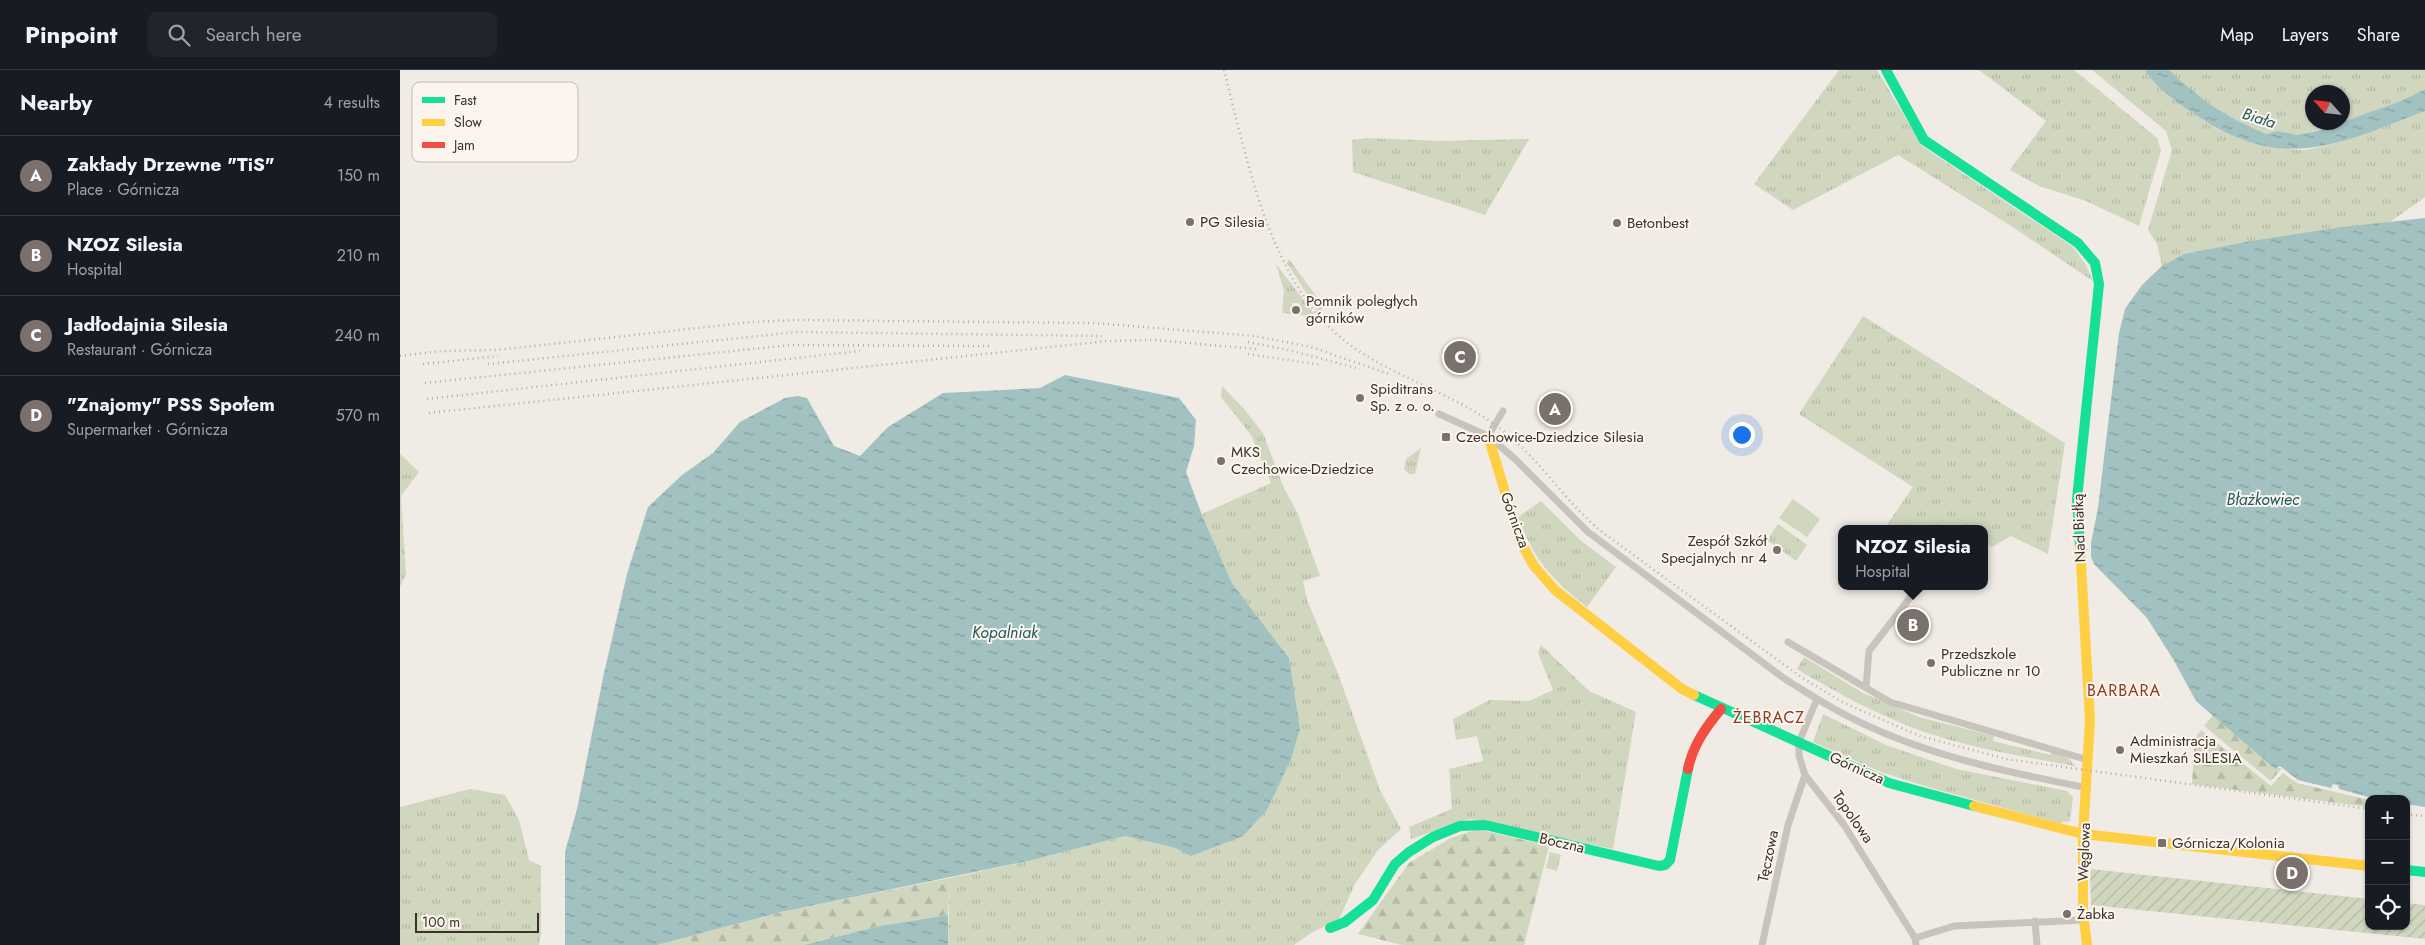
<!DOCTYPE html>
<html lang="en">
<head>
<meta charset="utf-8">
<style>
	body { margin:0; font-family:Jost,sans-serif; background:#20242c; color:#f1f3f6 }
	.controls { position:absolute; right:15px; bottom:15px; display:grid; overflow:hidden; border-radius:10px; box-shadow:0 1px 4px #0004 }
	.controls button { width:45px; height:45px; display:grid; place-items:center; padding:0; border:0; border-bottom:1px solid #363941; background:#171b24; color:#f1f3f6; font:25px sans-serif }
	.compass { position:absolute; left:1905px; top:15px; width:45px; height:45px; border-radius:50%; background:#171b24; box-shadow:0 1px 4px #0004; rotate:297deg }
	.scale { position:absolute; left:15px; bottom:12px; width:124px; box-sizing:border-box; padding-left:5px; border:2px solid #3b302b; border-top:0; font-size:14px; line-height:18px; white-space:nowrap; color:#3b302b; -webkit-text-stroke:4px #fbf5ee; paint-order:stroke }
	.you { position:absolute; left:1341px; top:364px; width:18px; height:18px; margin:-12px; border:4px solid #fff; border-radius:50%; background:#1a73e8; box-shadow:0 0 0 8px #1a73e833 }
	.badge { display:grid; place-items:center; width:32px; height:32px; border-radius:50%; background:#7a716c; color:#fff; font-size:16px; font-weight:700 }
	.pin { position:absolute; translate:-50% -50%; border:2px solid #fff; box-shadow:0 1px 5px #0006 }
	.popup { position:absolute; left:1438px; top:455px; width:150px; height:65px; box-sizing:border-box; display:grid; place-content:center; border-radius:10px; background:#171b24; filter:drop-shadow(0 1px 4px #0005); font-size:16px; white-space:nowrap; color:#9ea1a6 }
	.popup b { font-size:19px; color:#f1f3f6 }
	.popup::after { content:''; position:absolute; left:50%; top:100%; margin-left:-10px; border:10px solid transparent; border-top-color:#171b24 }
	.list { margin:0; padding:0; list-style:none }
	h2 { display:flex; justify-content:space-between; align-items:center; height:65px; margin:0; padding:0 20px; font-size:21px }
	h2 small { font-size:16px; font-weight:400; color:#9ea1a6 }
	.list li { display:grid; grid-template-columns:32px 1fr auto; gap:15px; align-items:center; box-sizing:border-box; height:80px; padding:0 20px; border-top:1px solid #363941 }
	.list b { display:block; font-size:19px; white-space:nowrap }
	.list p { margin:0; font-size:16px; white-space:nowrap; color:#9ea1a6 }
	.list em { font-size:16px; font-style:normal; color:#9ea1a6 }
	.icon { flex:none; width:28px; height:28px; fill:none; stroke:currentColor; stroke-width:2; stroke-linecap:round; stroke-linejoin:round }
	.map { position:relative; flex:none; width:2025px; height:875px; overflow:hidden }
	header { display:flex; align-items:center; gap:30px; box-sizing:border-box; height:70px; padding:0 25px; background:#171b24; border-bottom:1px solid #363941 }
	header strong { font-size:24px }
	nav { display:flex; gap:28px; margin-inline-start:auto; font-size:18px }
	.search { width:350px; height:45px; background:#20242c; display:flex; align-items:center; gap:12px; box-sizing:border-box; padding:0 18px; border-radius:10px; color:#9ea1a6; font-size:19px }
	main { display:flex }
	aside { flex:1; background:#171b24 }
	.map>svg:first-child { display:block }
	.grass { fill:url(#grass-tufts) }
	.forest { fill:url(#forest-firs) }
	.garden { fill:url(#garden-furrows) }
	.pitch { fill:#d1d6bf }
	.water { fill:url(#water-ripples) }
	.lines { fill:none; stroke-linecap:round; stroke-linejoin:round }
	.street { stroke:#c9c3be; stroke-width:7 }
	.fast { stroke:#16e098; stroke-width:10 }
	.slow { stroke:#ffcf43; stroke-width:10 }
	.jam { stroke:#f24e42; stroke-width:10 }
	.rail { stroke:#b1aca8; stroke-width:2.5; stroke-dasharray:1 4; stroke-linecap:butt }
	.poi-dot { fill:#7a716c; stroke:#fbf5ee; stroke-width:2 }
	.labels { text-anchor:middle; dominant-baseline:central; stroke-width:4; stroke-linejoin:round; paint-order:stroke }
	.poi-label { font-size:15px; fill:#3b302b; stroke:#fbf5ee; text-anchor:start }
	.street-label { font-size:15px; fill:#3b302b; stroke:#fbf5ee }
	.water-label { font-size:16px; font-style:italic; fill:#1f5a5e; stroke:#fbf5ee }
	.neighbourhood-label { font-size:16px; letter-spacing:1px; fill:#8c3b22; stroke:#fbf5ee }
	.key { fill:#fbf5ee; stroke:#c1bab4; stroke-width:1 }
	.key-label { font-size:14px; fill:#3b302b }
</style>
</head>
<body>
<header>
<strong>Pinpoint</strong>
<div class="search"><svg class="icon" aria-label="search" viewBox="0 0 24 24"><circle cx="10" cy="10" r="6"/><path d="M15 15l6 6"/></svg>Search here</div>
<nav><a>Map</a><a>Layers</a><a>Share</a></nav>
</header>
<main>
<aside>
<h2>Nearby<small>4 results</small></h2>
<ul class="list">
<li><span class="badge">A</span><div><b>Zakłady Drzewne &quot;TiS&quot;</b><p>Place · Górnicza</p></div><em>150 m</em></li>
<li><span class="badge">B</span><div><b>NZOZ Silesia</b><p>Hospital</p></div><em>210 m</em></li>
<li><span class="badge">C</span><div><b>Jadłodajnia Silesia</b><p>Restaurant · Górnicza</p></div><em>240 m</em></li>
<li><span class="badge">D</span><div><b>&quot;Znajomy&quot; PSS Społem</b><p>Supermarket · Górnicza</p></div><em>570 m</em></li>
</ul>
</aside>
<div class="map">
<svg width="2025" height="875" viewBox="0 0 2025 875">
	<defs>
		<pattern id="grass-tufts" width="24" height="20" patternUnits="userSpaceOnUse" patternTransform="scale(1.25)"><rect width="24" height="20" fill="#d1d6bf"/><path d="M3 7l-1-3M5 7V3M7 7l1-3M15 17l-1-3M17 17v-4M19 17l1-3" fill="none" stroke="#b4b8a4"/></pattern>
		<pattern id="forest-firs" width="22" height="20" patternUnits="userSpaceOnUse" patternTransform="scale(1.25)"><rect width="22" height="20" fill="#d1d6bf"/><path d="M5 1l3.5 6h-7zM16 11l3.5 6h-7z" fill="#b4b8a4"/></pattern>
		<pattern id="garden-furrows" width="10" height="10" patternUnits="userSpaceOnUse" patternTransform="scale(1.25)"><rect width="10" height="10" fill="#d1d6bf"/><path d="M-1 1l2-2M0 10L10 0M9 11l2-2" fill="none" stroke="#b4b8a4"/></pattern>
		<pattern id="water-ripples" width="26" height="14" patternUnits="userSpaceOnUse" patternTransform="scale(1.25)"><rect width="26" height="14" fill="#a1c2c1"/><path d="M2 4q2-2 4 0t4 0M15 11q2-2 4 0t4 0" fill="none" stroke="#849e9d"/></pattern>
	</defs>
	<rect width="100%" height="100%" fill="#f0ebe5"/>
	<path class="grass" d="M1439 0H1477L1522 76 1673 177 1686 195 1693 211 1611 156 1498 85 1393 140 1354 114Z
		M1579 0H1674L1757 68 1761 80 1739 156 1686 131 1639 116 1610 100 1646 51Z
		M1692 0H1745C1750 12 1770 24 1781 33 1811 60 1847 76 1887 79 1894 79 1903 81 1910 79 1949 72 1988 56 2025 41V127L1990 152 1845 172 1784 184 1762 196 1757 174 1748 160 1772 80 1766 61Z
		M1769 0H2025V19L2001 31 1943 52 1942 22H1912V52L1941 53 1897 66 1877 61 1866 64C1823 45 1803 33 1769 0Z
		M967 68 1040 71 1129 69 1085 145 953 102 952 70Z
		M889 189 922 234V241L919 243 887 193Z
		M876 194 916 246 900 245 899 233H892L891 244 882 243 884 221Z
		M1463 246 1665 373 1648 484 1611 466 1592 477 1584 473V459H1560L1555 456 1553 459H1484L1513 417 1399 344Z
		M822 316 844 339 863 363 883 416 897 442 920 506 903 511 907 530 937 601 980 720 1001 759 978 780 955 814 939 849 911 863 894 875H548L550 808 628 791 725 766 775 778 791 785 889 588 832 513 802 444 871 413 851 365 821 327Z
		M1021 378 1015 404H1009L1004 399 1006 389Z
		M0 384 19 402 1 426 6 504 0 517Z
		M1141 431 1180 470 1216 497 1187 537C1150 508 1135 491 1118 447Z
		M1378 454 1407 475 1396 491 1367 470Z
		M1141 575 1189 621 1236 642 1213 779 1070 749 1011 769 1009 757 1052 739 1049 699 1083 691 1077 666 1056 670 1053 649 1090 630 1129 631 1153 620 1138 583Z
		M1404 587 1463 623 1519 647 1594 666 1593 671 1651 685 1652 681 1669 689 1675 696C1622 686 1567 678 1516 659 1474 643 1435 622 1397 599Z
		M1423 644 1486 675 1556 699 1667 721 1673 727 1670 751 1659 753 1531 718 1481 702 1413 672Z
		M70 719 105 725 119 750 129 790 141 796V863L139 875H0V737Z
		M1150 782 1161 785 1157 801 1146 798Z"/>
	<path class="forest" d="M1813 645 1875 698H1882L1871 711 1804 656Z
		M1801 660 1871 716 1883 703 1897 713 1969 730V737L1792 714 1795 668Z
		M1077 759 1149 776 1124 875H1002L958 864 1009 793 1051 768Z
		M550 808 548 845 480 856 404 875H257L381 842Z"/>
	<path class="garden" d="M1690 799 1969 829V856H2006V833L2025 835V869L1691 835Z"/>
	<path class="pitch" d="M1393 429 1420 449 1407 467 1379 448Z"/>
	<path class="water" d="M1745 0H1769C1803 32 1823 45 1866 64L1877 61 1897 65 1917 61 2001 31 2025 19V41C1934 77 1878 104 1790 41 1778 33 1750 12 1745 0Z
		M2025 148V737L2006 734V729H1976L1939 719 1938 715 1933 714 1931 718 1898 710 1880 696 1875 699 1796 631 1773 589 1747 548 1694 494 1691 487V473L1698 438 1719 263 1725 239 1742 215 1762 196 1784 184 1845 172 1942 157Z
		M665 305 779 328 796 350 794 376 786 402 802 445 832 513 889 588 900 659 891 689 867 740 843 766 791 786 775 778 725 766 628 791 381 842 257 875H165V782L177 739 204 603 227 504 248 437 282 405 313 383 340 352 385 328 398 326 407 328 434 376 460 386 488 357 543 323 640 318Z
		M548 845V875H404L480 856Z"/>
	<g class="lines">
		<path class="street" d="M1039 344 1088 366 1115 389 1188 462 1385 609C1412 626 1439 643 1468 656 1537 688 1613 703 1687 718
			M1088 366 1103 341
			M1388 572 1490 632 1688 690
			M1466 617 1469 581 1519 516
			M1417 629 1399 672V686L1405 705 1444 755 1508 857 1515 868 1516 875
			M1635 851 1637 875
			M1515 868 1554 856 1684 850
			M1362 875 1388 755 1405 705"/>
		<path class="fast" d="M1486 0 1524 70 1678 173 1695 193 1699 214 1677 429 1680 477
			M1294 625 1489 713 1574 736
			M2006 800 2025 802
			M930 858 945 852 973 830 995 794 1009 782 1033 767 1060 756 1085 755 1259 796 1265 795 1270 790 1288 699"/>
		<path class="slow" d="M1088 366 1120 471 1134 496 1155 520 1282 619 1294 625
			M1680 477 1690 650 1683 764V842L1687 875
			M1574 736 1683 764 1969 796"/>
		<path class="jam" d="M1288 699C1293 675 1306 657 1321 639"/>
		<path class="rail" d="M824 0C847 88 869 212 945 271 991 307 1055 323 1102 360 1140 389 1165 432 1202 462L1401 607 1444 633 1520 666 1606 689 1969 739
			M848 272 889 280 960 299
			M848 284 921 295
			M0 286 42 281 97 280 352 252 398 250 693 253 855 266 911 277 992 305
			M23 294 98 286
			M88 294 397 262 702 266
			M25 313 391 275 593 276
			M27 329 460 281
			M29 343 707 271 754 270 856 279
			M2006 744 2025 746"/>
	</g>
	<g class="poi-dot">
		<circle cx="790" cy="152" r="5"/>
		<circle cx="1217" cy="153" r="5"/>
		<circle cx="896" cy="240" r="5"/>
		<circle cx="960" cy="328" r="5"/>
		<rect x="1041" y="362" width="10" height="10" rx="2.5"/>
		<circle cx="821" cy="391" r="5"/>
		<circle cx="1377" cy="480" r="5"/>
		<circle cx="1531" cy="593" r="5"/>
		<circle cx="1720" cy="680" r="5"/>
		<rect x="1757" y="768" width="10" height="10" rx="2.5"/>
		<circle cx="1667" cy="844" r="5"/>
	</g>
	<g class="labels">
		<g class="poi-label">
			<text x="800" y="152">PG Silesia</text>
			<text x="1227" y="153">Betonbest</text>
			<text x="906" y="231">Pomnik poległych<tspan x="906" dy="17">górników</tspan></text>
			<text x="970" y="319">Spiditrans<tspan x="970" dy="17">Sp. z o. o.</tspan></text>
			<text x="1056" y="367">Czechowice-Dziedzice Silesia</text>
			<text x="831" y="382">MKS<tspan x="831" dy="17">Czechowice-Dziedzice</tspan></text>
			<text x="1367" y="471" text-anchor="end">Zespół Szkół<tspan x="1367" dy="17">Specjalnych nr 4</tspan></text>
			<text x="1541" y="584">Przedszkole<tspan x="1541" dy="17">Publiczne nr 10</tspan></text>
			<text x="1730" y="671">Administracja<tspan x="1730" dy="17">Mieszkań SILESIA</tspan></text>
			<text x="1772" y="773">Górnicza/Kolonia</text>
			<text x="1677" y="844">Żabka</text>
		</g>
		<g class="street-label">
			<text transform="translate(1115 450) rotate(70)">Górnicza</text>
			<text transform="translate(1679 458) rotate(-92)">Nad Białką</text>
			<text transform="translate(1457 698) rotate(24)">Górnicza</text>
			<text transform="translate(1453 747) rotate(55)">Topolowa</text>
			<text transform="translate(1162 773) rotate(13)">Boczna</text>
			<text transform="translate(1684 782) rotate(-88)">Węglowa</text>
			<text transform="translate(1368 786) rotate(-78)">Tęczowa</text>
		</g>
		<g class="water-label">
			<text transform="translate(1859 48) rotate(18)">Biała</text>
			<text x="1863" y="429">Błażkowiec</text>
			<text x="605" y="562">Kopalniak</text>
		</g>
		<g class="neighbourhood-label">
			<text x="1724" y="620">BARBARA</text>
			<text x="1369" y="647">ŻEBRACZ</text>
		</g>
	</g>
	<rect x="12" y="12" width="166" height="80" rx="8" class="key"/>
	<rect x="22" y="27" width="23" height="6" fill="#16e098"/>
	<rect x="22" y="49" width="23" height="7" fill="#ffcf43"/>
	<rect x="22" y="72" width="23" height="6" fill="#f24e42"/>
	<g class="key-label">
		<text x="54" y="35">Fast</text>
		<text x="54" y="57">Slow</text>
		<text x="54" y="80">Jam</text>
	</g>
</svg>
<div class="controls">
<button>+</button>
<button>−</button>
<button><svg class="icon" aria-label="locate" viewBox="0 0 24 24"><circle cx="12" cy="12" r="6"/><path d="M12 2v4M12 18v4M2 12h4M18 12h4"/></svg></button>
</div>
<svg class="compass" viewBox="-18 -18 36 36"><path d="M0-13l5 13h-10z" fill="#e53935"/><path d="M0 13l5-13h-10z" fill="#9ea1a6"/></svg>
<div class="scale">100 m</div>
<div class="you"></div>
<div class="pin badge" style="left:1155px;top:339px">A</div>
<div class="pin badge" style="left:1513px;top:555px">B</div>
<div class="popup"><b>NZOZ Silesia</b>Hospital</div>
<div class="pin badge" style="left:1060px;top:287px">C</div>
<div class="pin badge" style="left:1892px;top:803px">D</div>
</div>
</main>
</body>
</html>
